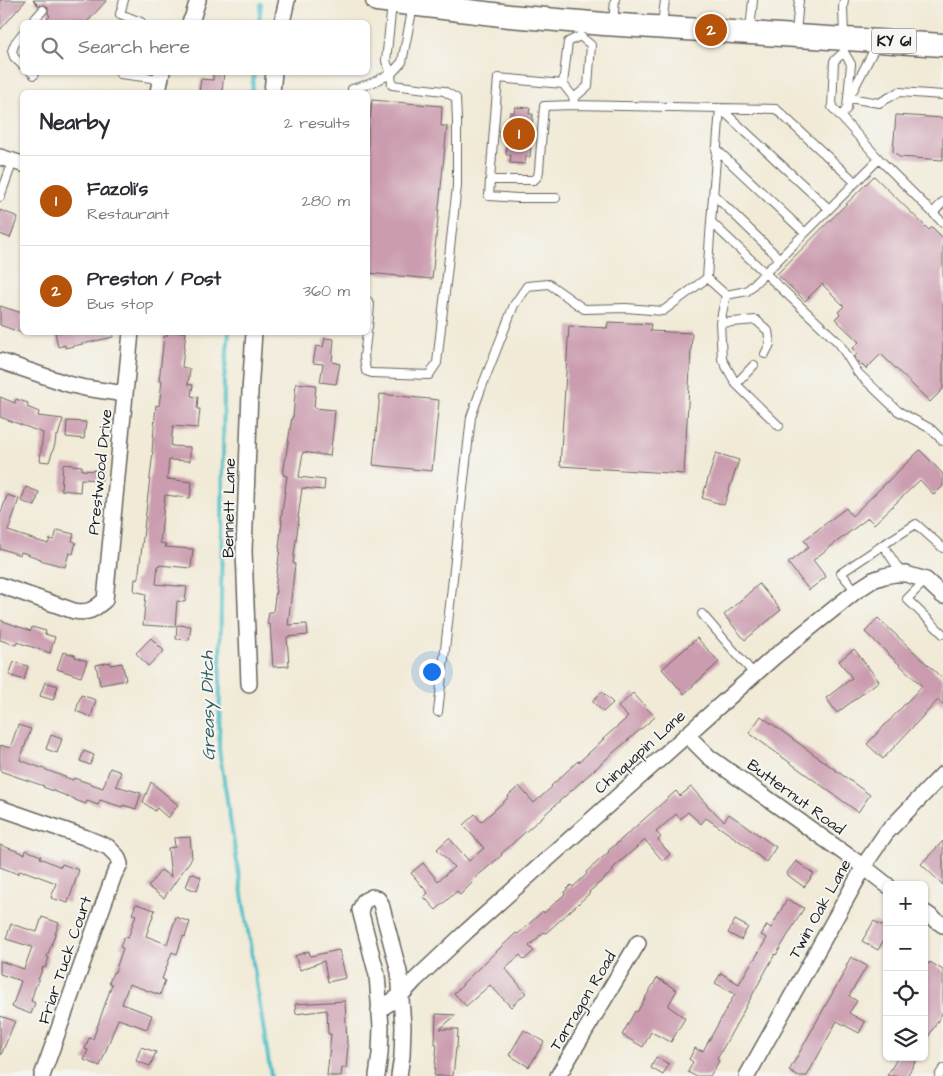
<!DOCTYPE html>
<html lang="en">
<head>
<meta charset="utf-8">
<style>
	body { margin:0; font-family:"Architects Daughter",sans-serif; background:#f7f7f7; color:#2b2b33 }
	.controls { position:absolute; right:15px; bottom:15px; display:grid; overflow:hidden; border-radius:8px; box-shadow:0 1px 4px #0004 }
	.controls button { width:45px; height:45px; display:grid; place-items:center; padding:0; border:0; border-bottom:1px solid #e1e1e2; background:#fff; color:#2b2b33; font:25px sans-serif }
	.you { position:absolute; left:431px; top:671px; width:18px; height:18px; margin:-12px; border:4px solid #fff; border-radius:50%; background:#1a73e8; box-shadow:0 0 0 8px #1a73e833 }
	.badge { display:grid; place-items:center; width:32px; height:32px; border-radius:50%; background:#b45309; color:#fff; font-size:16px; font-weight:700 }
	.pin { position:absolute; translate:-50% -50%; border:2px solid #fff; box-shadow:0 1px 5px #0006 }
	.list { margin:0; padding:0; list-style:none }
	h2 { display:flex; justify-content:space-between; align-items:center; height:65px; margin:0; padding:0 20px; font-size:21px }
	h2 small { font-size:16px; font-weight:400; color:#7c7c81 }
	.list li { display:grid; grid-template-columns:32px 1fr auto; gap:15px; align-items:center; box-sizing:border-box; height:90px; padding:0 20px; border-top:1px solid #e1e1e2 }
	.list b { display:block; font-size:19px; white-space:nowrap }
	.list p { margin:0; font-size:16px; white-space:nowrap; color:#7c7c81 }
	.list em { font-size:16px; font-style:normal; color:#7c7c81 }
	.icon { flex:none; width:28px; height:28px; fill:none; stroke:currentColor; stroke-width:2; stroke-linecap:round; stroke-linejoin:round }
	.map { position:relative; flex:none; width:943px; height:1076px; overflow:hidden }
	.search { position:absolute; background:#fff; box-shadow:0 1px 4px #0004; left:20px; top:20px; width:350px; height:55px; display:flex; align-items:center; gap:12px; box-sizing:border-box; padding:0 18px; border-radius:8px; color:#7c7c81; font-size:19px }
	.panel { position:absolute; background:#fff; box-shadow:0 1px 4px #0004; left:20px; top:90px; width:350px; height:245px; border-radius:8px }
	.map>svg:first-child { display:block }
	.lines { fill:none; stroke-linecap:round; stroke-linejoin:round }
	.stream { stroke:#53c1c8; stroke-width:4 }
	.building { fill:#cb9caf }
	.lane-casing { stroke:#67645d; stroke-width:10 }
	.street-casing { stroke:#67645d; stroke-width:18 }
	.primary-casing { stroke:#67645d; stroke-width:25 }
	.lane { stroke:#fff; stroke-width:8 }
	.street { stroke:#fff; stroke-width:15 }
	.primary { stroke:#fff; stroke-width:22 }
	.labels { text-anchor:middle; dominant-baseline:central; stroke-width:4; stroke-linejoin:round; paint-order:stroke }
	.shield { fill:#f6f6f2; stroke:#5d5d5c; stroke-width:1 }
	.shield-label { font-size:15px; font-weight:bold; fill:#1c1c1c }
	.street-label { font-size:16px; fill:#1c1c1c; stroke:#f6f6f2 }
	.water-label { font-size:18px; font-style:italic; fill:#325e61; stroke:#f6f6f2 }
</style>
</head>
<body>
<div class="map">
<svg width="943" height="1076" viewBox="0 0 943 1076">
	<rect width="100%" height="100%" fill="#f6f6f2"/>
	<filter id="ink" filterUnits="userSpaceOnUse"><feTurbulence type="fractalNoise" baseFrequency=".02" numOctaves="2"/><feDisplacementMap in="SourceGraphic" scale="10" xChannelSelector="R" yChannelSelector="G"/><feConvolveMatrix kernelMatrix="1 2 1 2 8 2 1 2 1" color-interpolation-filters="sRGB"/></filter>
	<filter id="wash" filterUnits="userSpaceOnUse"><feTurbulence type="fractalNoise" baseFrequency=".0096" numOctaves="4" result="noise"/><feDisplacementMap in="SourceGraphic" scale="20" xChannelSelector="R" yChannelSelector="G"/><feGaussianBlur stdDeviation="1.12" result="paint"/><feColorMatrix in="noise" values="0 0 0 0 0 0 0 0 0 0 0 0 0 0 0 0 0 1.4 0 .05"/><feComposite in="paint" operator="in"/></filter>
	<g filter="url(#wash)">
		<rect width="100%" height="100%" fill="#f1ead7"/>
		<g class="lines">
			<path class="stream" d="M259 22 261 4
				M252 92 254 72
				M229 332 224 380 219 749 271 1076"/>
		</g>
		<g id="blocks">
			<path class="building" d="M0 0H26L0 30Z
				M33 0H107L87 22H44L50 16 48 13V8L45 5 39 6Z
				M213 72H224L222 92H199L201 79 213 80Z
				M372 100 442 106 441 126H447L432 279 368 273V119H370Z
				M515 107 530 108 529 114H533L530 157 526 156 525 164 510 163 511 155H506L510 112 514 113Z
				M896 115 943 118V160L899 157 893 151Z
				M874 176 929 230 932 227 943 238V389L930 402 881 354 866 369 854 357 858 353 853 348 859 342 835 319 840 314 838 312 844 306 822 284 805 301 777 274Z
				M0 210 18 217 10 238 0 234Z
				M0 306 22 313V333L0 325Z
				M608 322 651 324 650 331 692 333 684 474 560 466 569 326 607 328Z
				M55 332H113V337L65 348V345L58 347Z
				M168 332H186L182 367 190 369 188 384 193 385 191 396 198 397 197 409H200L198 428 173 426 171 446 190 447V461L169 460 167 479 192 482 190 498 165 495 160 543 166 544 165 547 193 549 191 568 158 565 156 584 187 587 185 602 177 601 175 627 143 625 146 594 134 591 135 579 138 580 153 452H152L156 405 159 406 162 381H159L164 336H167Z
				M325 338 334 339 332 362 340 364 336 384 320 382 323 364 313 363 316 346 323 347Z
				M296 383 316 385 314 408 335 410 333 431 330 456 303 452 299 477 325 480 324 490 302 488 298 518H299L293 563 295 564 288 625 307 624 308 635 287 637 289 666 273 667 270 625 267 624 269 612H273L276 590 275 589 280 548H279L282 520H281L287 476 283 475 292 417H293Z
				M380 394 439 400 432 471 373 465Z
				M0 397 15 403 16 399 28 403 27 407 39 412 38 416 63 419 58 436H56L55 444 49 462 40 461 43 433 0 417Z
				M67 421 86 422 84 439 66 437Z
				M920 450 943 474V486L934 495 920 480 874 524 868 518 813 560 826 577 809 590 788 563 809 547 804 540 846 508 852 516Z
				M716 453 739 460 724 505 702 498Z
				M63 464 82 466V470L103 471 102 480 81 479 80 492 61 490Z
				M26 487 39 492 35 506 21 501Z
				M7 495 19 499 8 531 48 544 50 539 54 540 57 530 74 534 72 541 76 542 73 554 69 553 65 567 40 560 41 559 21 552 20 555 2 549 0 550V516Z
				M759 584 781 610 745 640 724 615Z
				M878 618 943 679V706L938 700 883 759 867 744 922 686 865 632Z
				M0 620 31 631 32 627 46 631 45 634 55 637 50 653 17 642 16 645 0 640Z
				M177 625 191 626 189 640 176 639Z
				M151 638 164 651 148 666 136 653Z
				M697 638 719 662 684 694 662 669Z
				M854 649 879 681 837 713 826 698 852 678 839 661Z
				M63 652 75 655V657L87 661 81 677 57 669Z
				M14 662 28 666 24 680 9 675Z
				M110 662V665L122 663 126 680 100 685 96 665Z
				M45 682 58 686 53 700 40 696Z
				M602 692 613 703 603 712 592 701Z
				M633 693 655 717 614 752 501 854 502 855 475 878 476 879 460 895 457 891 436 910 424 897 428 893 411 873 423 863 438 881 454 867 437 849 449 838 469 861 484 848 463 825 475 814 481 822 509 797 508 796 519 786 534 803 552 787 551 786 578 761 579 762 603 740V739L628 717 618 707Z
				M81 695 96 700 91 717 76 711Z
				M761 716 870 795 858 812 749 733Z
				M18 725 31 729 20 760 73 780 74 778 103 788 110 768 121 772 116 786 141 793 136 809 123 805 122 807 100 800 98 805 87 801 86 804 75 800V799L43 787 44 786 0 771V745L10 748Z
				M51 735 62 739 57 753 46 749Z
				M84 751 94 755 90 765 80 761Z
				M151 782 178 805 168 818 157 808 155 811 143 802Z
				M691 787 709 807 724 821 729 814 776 847 766 862 748 848V847L706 818 701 824 688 812 680 819 676 814 656 832 661 837 658 840 670 854 663 861 645 840 612 869 614 870 589 892 590 893 546 933 544 932 529 946 534 951 524 960 520 955 505 968 526 993 511 1007 490 985 466 1006 454 993 463 985 462 984 516 933 518 934 543 911 544 913 565 894 564 892 571 885 573 887 587 874 586 872 609 852 608 851 676 791 680 796Z
				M190 837 192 858 164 898 148 887 161 870 171 877 168 848 175 847 174 838Z
				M943 841V885L921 864Z
				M0 845 25 854 26 850 41 856 40 858 61 867 62 864 79 870 68 903 51 898 56 883 24 871V872L19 871 18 874 0 867Z
				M796 861 814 874 804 887 786 874Z
				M191 873 201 877 197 891 186 887Z
				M787 899 804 908 776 955 775 954 717 1059 719 1061 710 1076H695L688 1072 693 1062 689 1059 695 1048 700 1051V1050L703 1051 735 994 715 983 721 973 739 984 753 960H754L767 938 761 935 767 925 771 928Z
				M136 904 155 910 146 936 167 944 176 917 190 922 185 937 183 936 177 954 172 952 162 979 165 980 160 995 129 984 122 1004 152 1015 147 1029 118 1019 100 1066 84 1060 88 1050 85 1049 89 1038 93 1039 112 984 109 983 113 972H115L123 948 120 947 124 937 128 938 136 915 132 914Z
				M42 917 59 923 47 957 49 958 45 968 43 967 34 991 31 1001 35 1003 31 1014 12 1007 21 981 0 974V961L24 969 32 947 6 939 11 924 37 932Z
				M735 920 748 927 741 940 728 933Z
				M874 921 887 928V934L878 950 862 941Z
				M339 950 346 978 328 982 324 961 300 970 295 956 309 951 310 956Z
				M851 957 867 966 849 996 857 1001 849 1013 865 1022 859 1033 837 1021 807 1076H797L789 1071 841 978 847 967 846 966Z
				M924 961 929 964 930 962 943 970V1012L924 1044Z
				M657 978 677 990 668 1006 685 1018 671 1042 651 1032 643 1047 622 1035 635 1011 637 1012Z
				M345 1001 347 1045 348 1046 346 1068H342L341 1076H327L331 1034H328L327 1010 296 1014 295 1004Z
				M436 1014 456 1015 440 1029H458L457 1048H456L453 1076H434L437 1044H435Z
				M0 1016 15 1021 1 1055H0Z
				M524 1030 544 1042 529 1067 509 1055Z
				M141 1047 156 1052 150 1066 136 1061Z
				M656 1057 669 1064 663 1075 651 1068Z
				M898 1057H918L907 1076H887Z"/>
		</g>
	</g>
	<g filter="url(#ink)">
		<use href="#blocks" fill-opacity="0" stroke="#67645d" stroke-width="1"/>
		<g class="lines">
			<g class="lane-casing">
				<path id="lane" d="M124 0 120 14 141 22
					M844 0 843 7 844 37
					M32 22 43 10
					M613 23 615 0
					M662 25 665 0
					M750 30 753 0
					M796 33 799 0
					M22 34 15 43 12 51 14 57 22 65
					M877 44 849 98 879 103 899 92 943 95
					M844 52 834 61 832 107 879 159 943 223
					M31 72 34 75
					M120 74 160 79
					M563 84 498 78 490 180H534L538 176 539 170 544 106 573 105 776 109 855 182
					M352 92V89L369 84 391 74 402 62 413 6
					M574 98 588 86 591 45 580 36
					M573 105 574 98 563 84 568 42 580 36
					M720 108 711 222 839 343 858 373 898 411 931 429 943 441
					M720 108 829 209
					M841 117 847 108 851 64 844 52V48
					M716 149 805 233
					M490 180 489 196 518 198H556
					M713 194 779 258
					M0 197 13 161
					M933 213 943 202
					M707 278 711 222
					M726 295 720 323 722 359 736 384 779 426
					M368 301 370 305 368 327
					M720 323 756 320 768 331 770 344 765 354
					M367 332 364 357 366 371 372 373 429 375 437 363 457 186V121L456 98 444 91 392 85 391 74 386 61 392 4
					M736 384 754 365
					M902 574 883 545 916 524 943 548
					M926 580 907 599 943 634
					M856 591 841 573 883 545
					M702 614 754 674
					M438 712 471 417 481 389 514 305 527 286 549 284 584 309 626 308 663 311 707 278 726 295 747 291 879 159
					M939 1076 943 1069"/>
			</g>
			<g class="street-casing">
				<path id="street" d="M190 22 192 19 198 0
					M282 22 287 0
					M158 92 162 72
					M272 92 274 72
					M0 157 22 164
					M0 361 68 384 85 388 125 394
					M0 585 74 611C89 614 94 609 105 600L131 332
					M249 684 244 551 250 392 254 332
					M687 735 709 757 864 867 887 885
					M0 808 84 837 108 847 117 856 120 864 114 875 105 900 42 1076
					M924 912 943 925
					M379 1010 401 995 415 980 467 931 774 657 856 591 873 580 884 576 895 574H906L926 580 943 596
					M377 1076 380 1054 381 1027 377 975 360 910 364 901 372 897 378 899 381 904 399 972 403 1026 402 1056 399 1076
					M558 1076 638 943
					M747 1076 869 858 886 833 943 774"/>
			</g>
			<g class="primary-casing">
				<path id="primary" d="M377 0 510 16 604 24 943 45"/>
			</g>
			<use href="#lane" class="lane"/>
			<use href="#street" class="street"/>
			<use href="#primary" class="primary"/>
		</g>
	</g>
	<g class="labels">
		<rect class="shield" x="871.5" y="28.5" width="45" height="25" rx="4"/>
		<g class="shield-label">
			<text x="894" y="41">KY 61</text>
		</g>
		<g class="street-label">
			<text transform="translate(100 472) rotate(-84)">Prestwood Drive</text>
			<text transform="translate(229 508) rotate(-89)">Bennett Lane</text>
			<text transform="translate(640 752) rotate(-42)">Chinquapin Lane</text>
			<text transform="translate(796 797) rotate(36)">Butternut Road</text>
			<text transform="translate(820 909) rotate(-61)">Twin Oak Lane</text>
			<text transform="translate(65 960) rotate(-71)">Friar Tuck Court</text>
			<text transform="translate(583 1001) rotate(-59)">Tarragon Road</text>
		</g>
		<g class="water-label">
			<text transform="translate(208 706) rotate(-91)">Greasy Ditch</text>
		</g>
	</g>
</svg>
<div class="controls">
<button>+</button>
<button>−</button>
<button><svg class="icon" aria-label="locate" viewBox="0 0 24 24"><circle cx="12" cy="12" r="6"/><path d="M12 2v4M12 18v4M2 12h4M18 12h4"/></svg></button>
<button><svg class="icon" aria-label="layers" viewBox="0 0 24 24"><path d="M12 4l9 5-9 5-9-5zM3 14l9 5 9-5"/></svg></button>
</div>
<div class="you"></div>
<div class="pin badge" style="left:519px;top:134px">1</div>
<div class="pin badge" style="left:711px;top:30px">2</div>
<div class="search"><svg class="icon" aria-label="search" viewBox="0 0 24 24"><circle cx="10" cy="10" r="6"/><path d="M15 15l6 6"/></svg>Search here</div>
<section class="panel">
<h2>Nearby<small>2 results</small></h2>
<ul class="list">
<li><span class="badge">1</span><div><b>Fazoli's</b><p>Restaurant</p></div><em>280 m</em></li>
<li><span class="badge">2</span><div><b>Preston / Post</b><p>Bus stop</p></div><em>360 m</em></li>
</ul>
</section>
</div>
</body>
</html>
